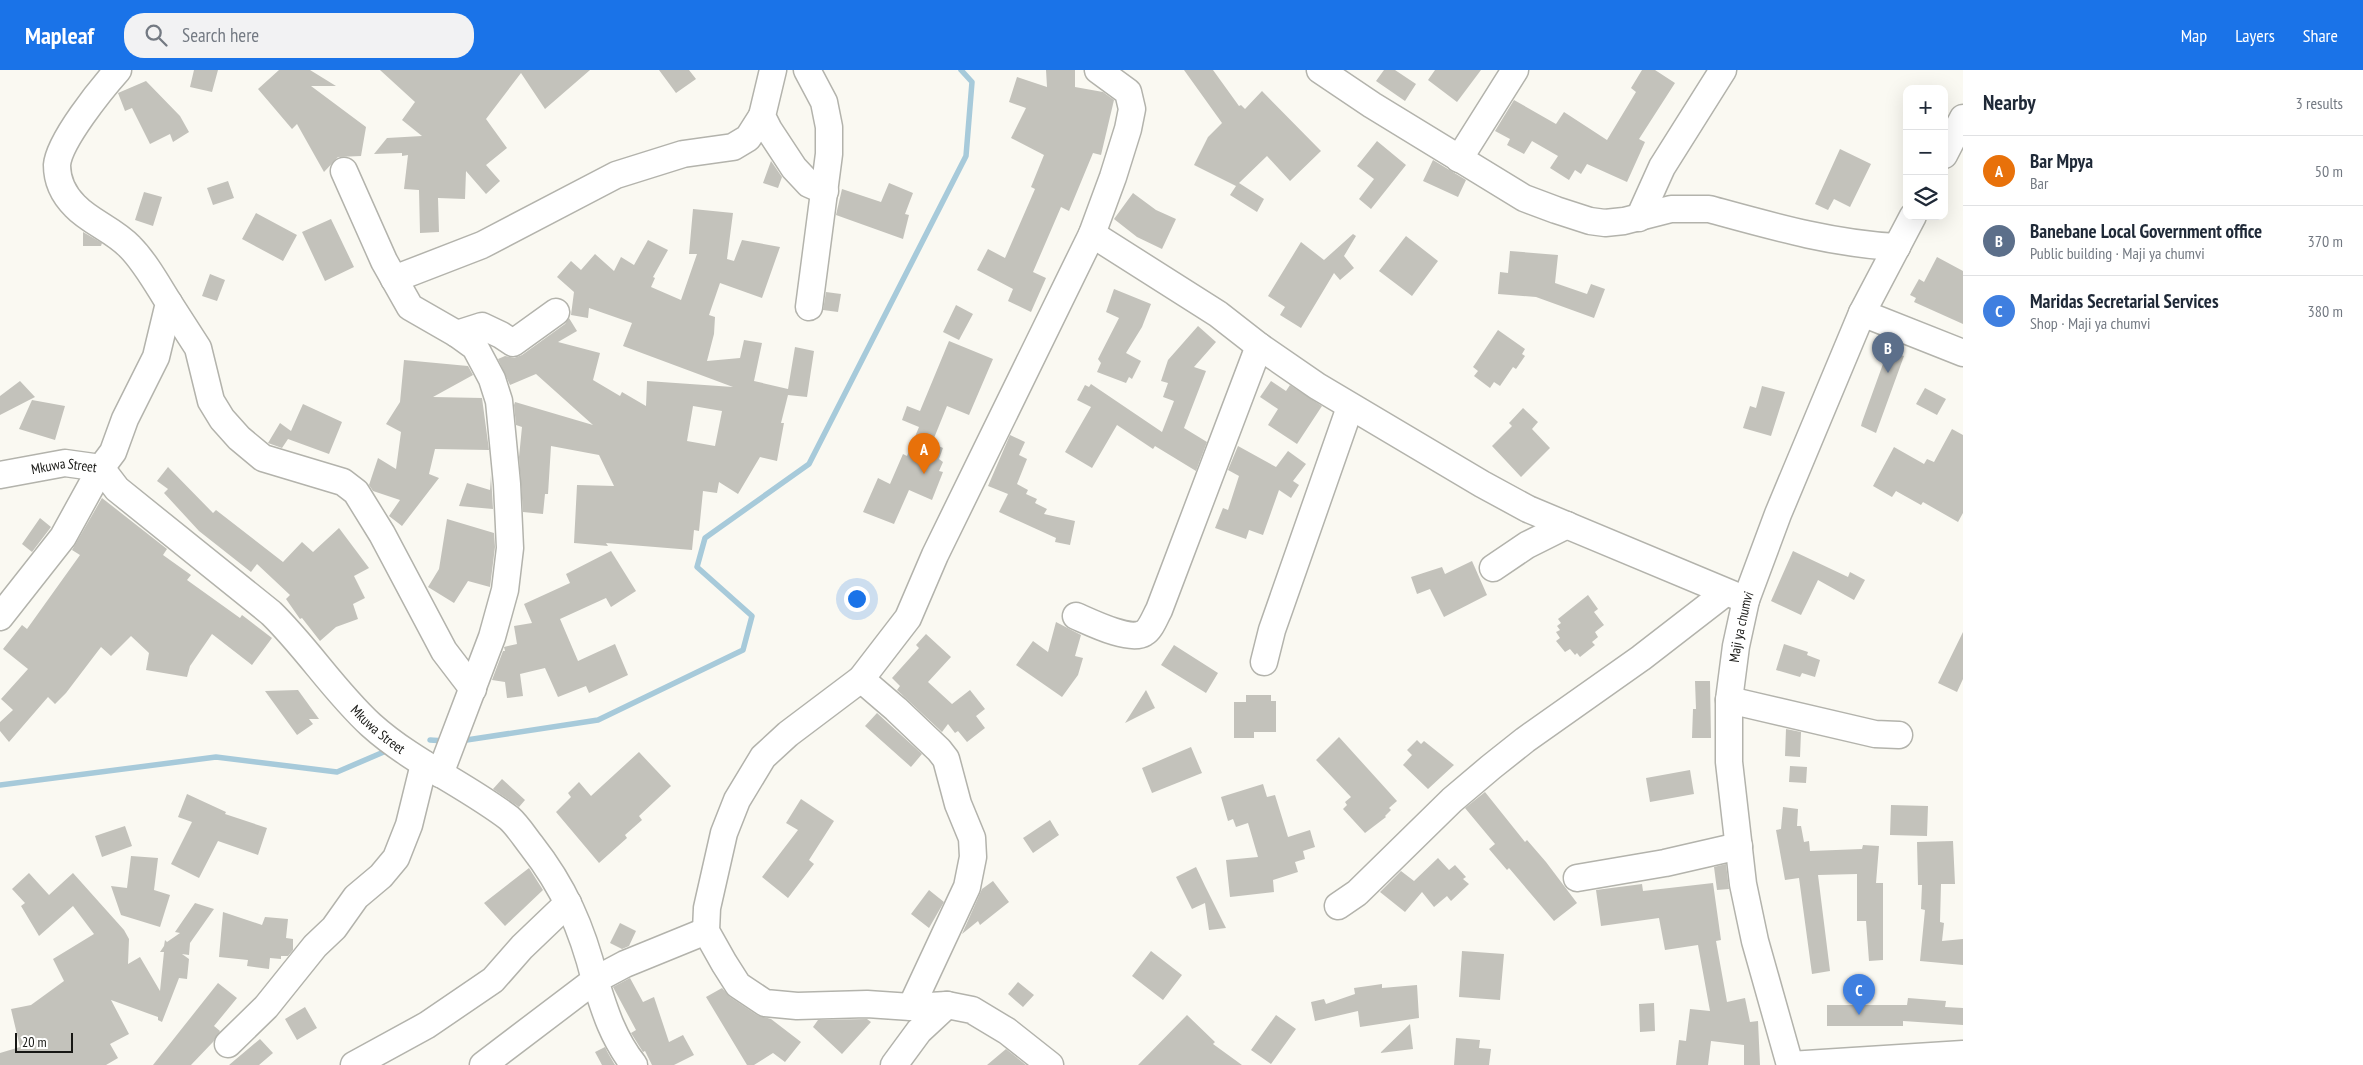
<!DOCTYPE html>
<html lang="en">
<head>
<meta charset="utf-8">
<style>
	body { margin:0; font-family:"PT Sans Narrow",sans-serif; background:#f2f2f3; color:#1f2937 }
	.controls { position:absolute; right:15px; top:15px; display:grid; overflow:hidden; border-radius:10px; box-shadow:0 5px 20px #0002 }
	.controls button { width:45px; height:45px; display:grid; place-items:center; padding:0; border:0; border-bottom:1px solid #e0e1e3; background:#fff; color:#1f2937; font:25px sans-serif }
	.scale { position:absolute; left:15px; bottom:12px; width:58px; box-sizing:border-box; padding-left:5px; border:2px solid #171714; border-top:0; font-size:14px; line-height:18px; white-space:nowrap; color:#171714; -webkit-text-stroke:4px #fffffe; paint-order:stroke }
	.you { position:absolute; left:856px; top:528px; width:18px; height:18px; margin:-12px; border:4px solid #fff; border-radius:50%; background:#1a73e8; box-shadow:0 0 0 8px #1a73e833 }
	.badge { display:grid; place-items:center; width:32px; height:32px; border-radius:50%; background:#1a73e8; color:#fff; font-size:16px; font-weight:700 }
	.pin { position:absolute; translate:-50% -41px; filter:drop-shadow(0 1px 2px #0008) }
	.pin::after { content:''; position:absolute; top:26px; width:18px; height:15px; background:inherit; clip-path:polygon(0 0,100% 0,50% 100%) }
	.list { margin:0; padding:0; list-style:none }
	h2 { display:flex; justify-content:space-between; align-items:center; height:65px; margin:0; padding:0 20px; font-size:21px }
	h2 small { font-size:16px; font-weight:400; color:#747a83 }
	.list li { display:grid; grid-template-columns:32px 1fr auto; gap:15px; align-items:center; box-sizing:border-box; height:70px; padding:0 20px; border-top:1px solid #e0e1e3 }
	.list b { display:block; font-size:19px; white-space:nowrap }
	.list p { margin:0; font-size:16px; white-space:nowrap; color:#747a83 }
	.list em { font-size:16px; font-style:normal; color:#747a83 }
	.icon { flex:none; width:28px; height:28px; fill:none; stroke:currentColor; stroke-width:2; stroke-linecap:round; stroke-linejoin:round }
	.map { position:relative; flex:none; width:1963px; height:995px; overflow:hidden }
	header { display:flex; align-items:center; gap:30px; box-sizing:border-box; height:70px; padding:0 25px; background:#1a73e8; color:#fff }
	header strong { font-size:24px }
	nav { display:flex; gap:28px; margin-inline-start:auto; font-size:18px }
	.search { width:350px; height:45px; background:#f2f2f3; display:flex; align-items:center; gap:12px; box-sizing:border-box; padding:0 18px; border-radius:20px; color:#747a83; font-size:19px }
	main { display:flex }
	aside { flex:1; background:#fff }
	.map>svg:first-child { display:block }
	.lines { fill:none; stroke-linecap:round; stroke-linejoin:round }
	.stream { stroke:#a7cada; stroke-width:5.5 }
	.building { fill:#c3c2bb; fill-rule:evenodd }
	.minor-casing { stroke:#b3b3ac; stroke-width:29 }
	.minor { stroke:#fff; stroke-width:26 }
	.labels { text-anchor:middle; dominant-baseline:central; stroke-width:4; stroke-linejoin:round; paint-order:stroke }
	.street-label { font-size:14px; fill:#171714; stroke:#fffffe }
</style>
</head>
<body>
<header>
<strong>Mapleaf</strong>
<div class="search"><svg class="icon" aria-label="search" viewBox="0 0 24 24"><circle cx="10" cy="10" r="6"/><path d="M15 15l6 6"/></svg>Search here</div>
<nav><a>Map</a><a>Layers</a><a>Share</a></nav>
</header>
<main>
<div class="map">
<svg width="1963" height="995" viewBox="0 0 1963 995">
	<rect width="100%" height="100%" fill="#faf9f2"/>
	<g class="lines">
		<path class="stream" d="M430 670 445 671
			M460 671 598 650 743 580 752 546 697 497 705 468 809 394 966 86 972 12 961 0
			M0 715 216 687 337 702 386 681"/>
	</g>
	<path class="building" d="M194 0H218L212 22 190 17Z
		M279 0H310L336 16H311L366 57 361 86 338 87 324 102 297 54 292 59 258 19Z
		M380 0H590L545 39 521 3 486 49 507 78 486 95 500 111 486 124 466 101 465 129 438 128 439 162 420 163 419 120 404 119 408 85 402 86V83L374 84 387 68 422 66 402 50 415 32Z
		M659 0H689L696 9 676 23Z
		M1046 0H1075V17L1103 22 1114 30 1101 85 1093 83 1069 141 1061 137 1033 202 1046 208 1031 242 1008 231 1013 219 977 200 988 179 1005 188 1035 119 1031 117 1044 85 1011 68 1026 38 1009 32 1017 7 1047 17Z
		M1184 0H1213L1239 36 1241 35 1245 39 1262 21 1321 81 1290 111 1267 86 1239 113 1264 129 1257 142 1230 125 1236 116 1194 95 1208 67 1222 53Z
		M1384 0H1395L1416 14 1405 31 1376 11Z
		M1435 0H1481L1457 32 1428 10Z
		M1642 0H1655L1675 13 1639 69 1645 72 1627 112 1587 94 1581 104 1575 100 1569 110 1550 98 1558 86 1532 71 1524 84 1507 75 1510 69 1495 61 1514 30 1556 54 1564 42 1607 70 1636 22 1631 18Z
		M146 11 180 46 189 62 173 72 170 64 150 74 132 38 125 41 118 23Z
		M1377 71 1406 95 1371 139 1359 129 1374 109 1357 96Z
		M1840 79 1871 94 1850 137 1834 129 1828 140 1815 134Z
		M1433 90 1466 110 1458 127 1423 111Z
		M771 91 782 107 778 118 763 113Z
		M228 111 234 128 213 135 207 118Z
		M889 113 913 123 905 144 909 145 903 169 836 145 842 119 881 132Z
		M144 122 162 127 153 156 135 150Z
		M1133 123 1156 140 1176 149 1162 179 1137 167 1114 149Z
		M693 139 733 143 727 189 734 191 742 170 780 177 762 228 720 213 709 245 715 247 714 264 707 291 740 288 744 270 762 273 754 311 788 319 795 277 814 281 807 327 788 325 781 353H784L777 391 760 387 738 424 719 412 717 423 703 421 699 461 694 460 692 480 606 473 608 476 574 473 577 415 614 416 599 385 551 376 548 424H545L543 444 523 442 519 387 522 357 516 355 514 335 515 332 593 355 536 304 510 315 498 289 505 286 514 288 522 285 565 254 569 248 577 261 558 272 600 283 593 310 620 326 622 322 646 336 647 311 733 317 623 276 632 253 589 238 588 248 571 245 574 222 557 207 571 191 581 200 595 184 614 201 621 187 634 195 648 170 668 180 653 207 655 208 651 217 681 230 697 184H689ZM693 336 722 341 715 376 687 371Z
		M256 143 297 165 283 191 242 169Z
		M331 149 354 197 325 211 302 162Z
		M83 162 102 173 101 176H83Z
		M1353 164 1356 166 1344 186 1354 198 1340 210 1334 203 1301 258 1280 245 1285 237 1268 226 1301 172 1324 190Z
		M1406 166 1438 191 1412 226 1379 201Z
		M1510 181 1558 185 1555 213 1587 224 1591 214 1605 219 1594 248 1536 227 1498 224 1500 202 1508 203Z
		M1937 187 1963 201V254L1914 232 1916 228 1910 225 1919 209 1924 212Z
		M210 204 225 210 217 231 202 226Z
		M1114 219 1151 234 1142 257 1126 283 1141 291 1132 309 1129 307 1126 313 1097 302 1101 293 1098 289 1119 248 1106 242Z
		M826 222 841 224 838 242 823 240Z
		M956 235 973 244 959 270 943 262Z
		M1198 256 1216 272 1194 297 1206 301 1184 358 1207 372 1196 401 1155 376 1153 379 1117 355 1092 398 1065 382 1091 337 1077 330 1085 315 1089 317 1091 314 1162 362 1174 331 1163 327 1168 313 1161 311 1168 290Z
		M1498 260 1525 279 1522 284 1525 286 1516 299 1513 297 1500 316 1494 312 1490 318 1474 306 1478 301 1473 297Z
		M949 271 993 289 969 345 947 336 932 373 943 378 939 389 943 392 939 401 943 402 932 430 909 420 894 454 863 442 878 408 890 414 903 384 907 386 919 357 902 350 907 336 920 341Z
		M1888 280 1904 286 1876 363 1861 356 1862 352Z
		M404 290 468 296 473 305 433 327 482 328 489 380 435 379 429 404 439 408 402 456 389 446 400 430 373 421 369 415 378 388 396 399 401 362 386 354 400 332Z
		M20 311 35 327 0 345V326Z
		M1271 311 1286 321 1290 315 1322 336 1297 374 1268 355 1278 339 1260 327Z
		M1762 316 1785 322 1771 366 1743 358 1750 336 1756 338Z
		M1925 318 1946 329 1937 345 1916 334Z
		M32 330 65 336 55 370 19 359Z
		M303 334 342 352 329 384 288 369 282 378 268 373 280 353 291 361Z
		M1523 338 1538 352 1532 359 1550 378 1521 407 1492 376 1512 356 1509 353Z
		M1952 359 1963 365V443L1958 452 1923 432 1921 435 1896 421 1892 427 1873 416 1894 377 1924 394 1927 389 1934 392Z
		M1010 365 1025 372 1019 385 1027 389 1017 414 1028 420 1026 424 1037 429 1035 433 1047 439 1044 444 1075 451 1070 475 1055 472 1056 468 999 442 1008 424 988 416Z
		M1238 376 1276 397 1288 381 1306 394 1293 411 1299 415 1291 428 1279 420 1263 465 1249 460 1246 469 1215 458 1223 438 1228 440 1239 406 1228 400Z
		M168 397 213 443 216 440 283 492 302 472 313 482 339 458 369 498 354 506 365 528 353 534 358 549 336 557 320 571 302 548 300 549 286 529 290 525 257 494 251 502 199 461 164 423 168 419 157 411Z
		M491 405 493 439 459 436 467 413 490 420Z
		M102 428 167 479 163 485 191 505 187 510 240 548 242 545 272 568 252 595 212 564 190 596 187 607 146 600 149 583 131 566 111 586 101 577 66 623 55 634 48 627 9 672 0 661V652L13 640 1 629 28 599 3 579 22 555 27 559 80 485 72 480Z
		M40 448 51 457 32 482 22 474Z
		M447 449 494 463 495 477 490 517 468 511 454 533 428 517 439 499Z
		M611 481 636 521 611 537 606 528 560 549 578 591 615 574 628 605 589 623 586 616 558 627 545 598 520 604 523 626 507 628 505 612 492 610 503 581H505L504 577 517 574 514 556 532 553 524 534 570 513 566 504Z
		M1793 481 1848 507 1850 502 1865 510 1854 530 1818 510 1801 545 1771 531Z
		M1472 491 1487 525 1444 547 1430 519 1417 524 1411 507 1442 497 1445 504Z
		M1588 525 1598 539 1594 542 1604 555 1595 562 1598 567 1592 572 1595 575 1580 587 1577 583 1575 585 1570 579 1565 582 1556 571 1560 568 1556 562 1560 560 1557 556 1561 553 1558 549Z
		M1056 552 1081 565 1075 586 1083 588 1078 605 1062 627 1016 595 1033 571 1048 582Z
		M1963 562V609L1957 622 1938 613Z
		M926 564 951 587 928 612 952 634 970 620 985 639 976 646 985 658 967 672 958 661 955 663 948 654 942 662 897 620 900 616 892 608 919 578 916 575Z
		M1784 574 1808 582 1807 585 1820 590 1815 607 1802 603 1800 607 1776 600Z
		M1174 575 1218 603 1206 623 1161 595Z
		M1695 611H1710L1711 668H1692L1693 639H1696Z
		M298 620 319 649H309L313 654 297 665 265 621Z
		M1146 620 1155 638 1125 653Z
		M1246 625H1271V631H1276V662H1254V668H1234V632H1246Z
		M877 643 922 684 911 697 865 656Z
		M1786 659 1801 662 1800 687 1785 686Z
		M1339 667 1397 731 1389 738 1391 740 1385 746 1386 747 1365 763 1343 739 1347 735 1345 732 1351 727 1316 690Z
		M1417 670 1421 674 1424 671 1454 695 1428 719 1403 695 1412 685 1407 680Z
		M1191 677 1202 703 1152 723 1142 698Z
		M639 682 671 716 639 746 642 750 625 765 627 768 599 793 556 742 571 727 568 723 579 712 591 726Z
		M1790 696 1807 697 1806 713 1789 712Z
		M1690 700 1694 724 1650 732 1646 708Z
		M502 709 525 730 519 737 493 719Z
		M1263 714 1267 727 1275 725 1288 767 1310 760 1315 777 1303 781 1305 789 1295 792 1298 802 1273 810 1274 822 1230 827 1226 790 1258 787 1248 753 1236 757 1233 749 1228 751 1221 727Z
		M1485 722 1525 772 1527 770 1546 792 1577 833 1554 851 1509 798 1507 800 1489 779 1495 774 1465 738Z
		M187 724 226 742 225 744 267 758 258 785 218 771 199 808 171 794 192 752 178 747Z
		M801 729 834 751 809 790 814 794 788 828 762 807 798 760 786 753Z
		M1891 735 1928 736 1927 766 1890 765Z
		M1783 737 1798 739 1797 756H1801L1804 772 1809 771 1810 781 1862 779 1863 775 1879 776 1876 813H1883V890L1869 891 1866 851H1857V804L1818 805 1830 901 1812 904 1799 808 1785 810 1776 760 1781 759Z
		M1050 750 1059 765 1033 783 1023 768Z
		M125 756 132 776 102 787 95 766Z
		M1953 771 1955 814H1941L1940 852 1944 853 1942 871 1963 869V895L1920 891 1925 840 1921 839 1922 815H1918L1917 772Z
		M131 786 158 788 154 820 170 825 160 857 121 845 111 816 127 818Z
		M1438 788 1449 800 1455 795 1466 807 1463 809 1469 814 1451 831 1447 826 1434 837 1422 822 1405 842 1380 822 1401 801 1414 811Z
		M1726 794 1729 819 1717 820 1714 797Z
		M1196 797 1205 816 1226 858 1209 860 1205 833 1192 839 1176 807Z
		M529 798 543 820 505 856 484 833Z
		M29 803 49 825 73 803 124 860 129 869 128 894 140 887 160 921 164 882H160L164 876 165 870 167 872 180 863 175 862 195 833 214 839 190 873 189 885 182 884 189 889 187 909 179 908 162 952 158 950V947L111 930 129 964 110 974 118 988 106 995H0V983L20 977 11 939 31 935 64 911 53 889 94 864 73 836 39 866 21 836 25 833 12 819Z
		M993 811 1009 832 980 855 978 851 962 864 982 819Z
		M1713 813 1721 870 1716 871 1727 932 1745 928 1750 952 1758 951 1760 995H1744V975L1711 971 1708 995H1676L1679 970 1686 971 1690 939 1710 941 1698 875 1665 880 1659 848 1601 856 1596 820 1642 814 1643 821Z
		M929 820 944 832 929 858 911 844Z
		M223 842 262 855 265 847 288 849 286 868 293 869V880L288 886H281V889L270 888 269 899 247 896 248 890 219 887Z
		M620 853 636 861 629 876 622 879 610 873Z
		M1151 881 1182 905 1163 930 1132 906Z
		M1462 881 1504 884 1500 930 1459 927Z
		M630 908 643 932 654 927 669 972 683 965 694 985 674 995H652L645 981 643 982 631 963 636 960 613 917Z
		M1018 912 1034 925 1023 937 1008 924Z
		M218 913 237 928 214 956 220 961 213 972 191 995H153Z
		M1382 914V918L1417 915 1419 948 1360 957 1358 941 1315 951 1311 932 1324 929 1326 934 1355 924 1354 918Z
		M722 918 730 927 757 945 771 949 801 972 785 992 773 983 754 995H747L706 927Z
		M1908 928 1946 931 1945 937 1963 938V955L1903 951V956H1827V935H1907Z
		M1654 933 1655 961 1640 962 1639 934Z
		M305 937 317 958 297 970 285 949Z
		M1187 945 1215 972 1213 974 1242 995H1138Z
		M1276 945 1296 959 1271 994 1251 980Z
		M867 949 871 952 842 984 813 957 818 950Z
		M1410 954 1413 979 1380 983Z
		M1456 968 1480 970 1479 978 1491 979 1489 995H1454Z
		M260 969 273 983 259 995H229Z
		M605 977 608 983 615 995H602L595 982Z
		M1006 979 1026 995H987Z"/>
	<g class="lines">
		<g class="minor-casing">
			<g id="minor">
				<path d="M773 0 762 46 769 60 794 98 809 114 825 121"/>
				<path d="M807 0 824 32 829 57V84L809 237"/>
				<path d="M1320 0 1372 35 1524 128 1556 140 1590 151 1605 153 1624 151 1671 139H1709C1771 156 1833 174 1897 177"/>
				<path d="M1944 85 1963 48"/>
				<path d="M1459 89 1515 0"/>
				<path d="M344 101 384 191 410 237 457 264 475 277 492 309 499 331 507 414 510 478 505 520 492 567 440 704"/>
				<path d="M1639 148 1662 97 1723 0"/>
				<path d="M1092 164 1218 244 1259 276 1317 316 1482 414 1528 439 1746 530"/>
				<path d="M394 209 482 175 616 105 683 84 733 77 748 68 762 46"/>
				<path d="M169 233 198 278 211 331 222 349 239 368 263 388 343 412 356 422 382 464 444 581 473 619"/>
				<path d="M1862 243 1963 283"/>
				<path d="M457 264 482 256 501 265 513 273 556 242"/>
				<path id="s1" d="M0 405 65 393 101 398 117 419 271 543C307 578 334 621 371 655 412 692 466 715 509 748 517 755 524 766 531 775 564 817 582 858 595 910L483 995"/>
				<path d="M1493 498 1527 475 1567 455"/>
				<path d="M1076 546C1090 552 1130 572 1144 563 1151 559 1155 547 1159 540L1259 276"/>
				<path d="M0 547 63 467 101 398 113 382 125 349 156 287 169 233C157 214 145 192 130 177 114 160 90 152 75 136 64 125 57 111 57 95 59 71 101 19 118 0"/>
				<path d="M1264 592 1272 560 1350 337"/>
				<path d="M861 609 896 639 939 680 946 689 958 734 972 768 973 787 967 817 911 937"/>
				<path d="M1729 630 1875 664 1899 665"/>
				<path d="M1577 808 1665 793 1739 776"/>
				<path d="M1338 836 1357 823 1452 730 1491 697 1525 670 1641 588 1725 523"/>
				<path d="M228 974 266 937 315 876 334 858 356 827 381 806 396 788 409 755 424 694"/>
				<path d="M354 995 427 955 493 910 522 877 568 833"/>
				<path d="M634 995C613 968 605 942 595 910L625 894 706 861"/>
				<path d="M894 995 919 961 947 935"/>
				<path d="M1050 995 1007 961 972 940 947 935 911 937 867 934 797 936 765 933 738 915 724 893 706 861 707 838 724 763 737 730 763 687 788 664 861 609 908 548 935 485 1092 164 1113 107 1128 59 1132 39 1128 22 1098 0"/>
				<path id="s2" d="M1790 995 1755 871 1743 814 1729 692V630L1736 576 1746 530 1778 444 1862 243 1913 146"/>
				<path d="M1790 995 1963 984"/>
			</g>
		</g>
		<use href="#minor" class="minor"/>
	</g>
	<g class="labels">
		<g class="street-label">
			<text stroke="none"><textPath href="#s1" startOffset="65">Mkuwa Street</textPath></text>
			<text stroke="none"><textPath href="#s2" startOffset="446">Maji ya chumvi</textPath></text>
			<text stroke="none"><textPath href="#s1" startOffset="485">Mkuwa Street</textPath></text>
		</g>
	</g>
</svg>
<div class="controls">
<button>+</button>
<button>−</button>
<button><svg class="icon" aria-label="layers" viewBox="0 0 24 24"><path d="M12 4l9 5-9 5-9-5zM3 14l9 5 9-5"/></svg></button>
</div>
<div class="scale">20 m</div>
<div class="you"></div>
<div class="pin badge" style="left:924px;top:404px;background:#e8710a">A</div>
<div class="pin badge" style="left:1888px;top:303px;background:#5c6f8a">B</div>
<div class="pin badge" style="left:1859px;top:945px;background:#3f7fe0">C</div>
</div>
<aside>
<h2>Nearby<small>3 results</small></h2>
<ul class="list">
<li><span class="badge" style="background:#e8710a">A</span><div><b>Bar Mpya</b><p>Bar</p></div><em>50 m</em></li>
<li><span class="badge" style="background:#5c6f8a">B</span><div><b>Banebane Local Government office</b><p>Public building · Maji ya chumvi</p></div><em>370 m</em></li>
<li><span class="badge" style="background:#3f7fe0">C</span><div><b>Maridas Secretarial Services</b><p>Shop · Maji ya chumvi</p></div><em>380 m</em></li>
</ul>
</aside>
</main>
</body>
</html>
